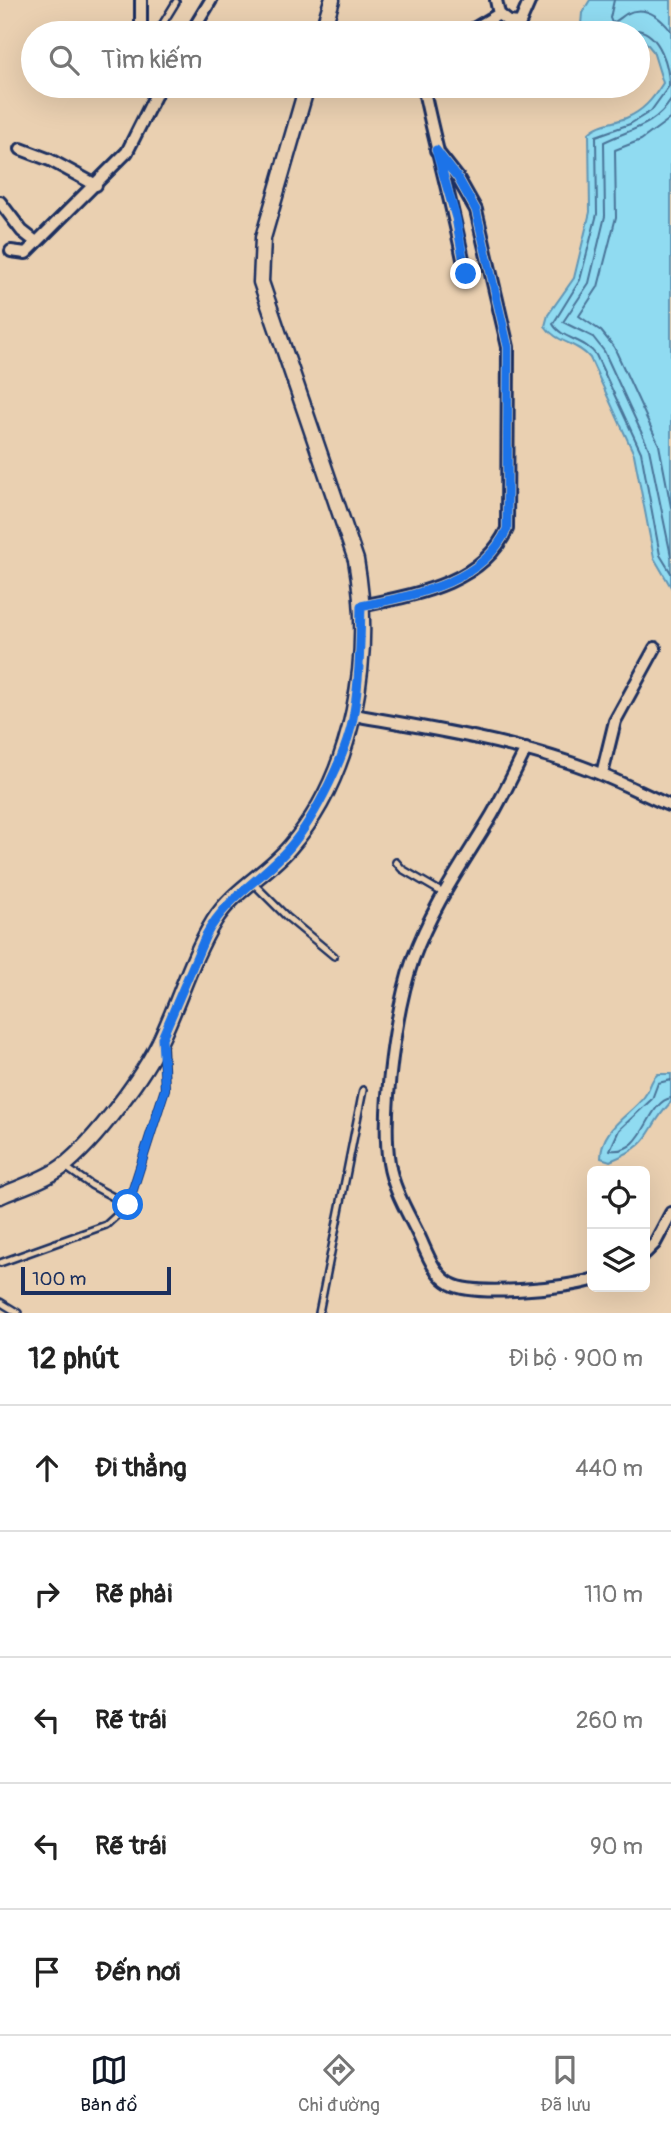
<!DOCTYPE html>
<html lang="vi">
<head>
<meta charset="utf-8">
<style>
	body { margin:0; font-family:Pangolin,sans-serif; background:#f6f6f6; color:#222 }
	.controls { position:absolute; right:21px; bottom:21px; display:grid; overflow:hidden; border-radius:10px; box-shadow:0 7px 28px #0002 }
	.controls button { width:63px; height:63px; display:grid; place-items:center; padding:0; border:0; border-bottom:2px solid #e0e0e0; background:#fff; color:#222; font:35px sans-serif }
	.scale { position:absolute; left:21px; bottom:18px; width:150px; box-sizing:border-box; padding-left:7px; border:4px solid #1b2f5e; border-top:0; font-size:19px; line-height:24px; white-space:nowrap; color:#1b2f5e; -webkit-text-stroke:5px #ead0b1; paint-order:stroke }
	.stop { position:absolute; width:21px; height:21px; margin:-16px; border:5px solid #1a73e8; border-radius:50%; background:#fff }
	.stop.end { background:#1a73e8; border-color:#fff; box-shadow:0 2px 7px #0008 }
	.list { margin:0; padding:0; list-style:none }
	h2 { display:flex; justify-content:space-between; align-items:center; height:91px; margin:0; padding:0 28px; font-size:30px }
	h2 small { font-size:23px; font-weight:400; color:#767676 }
	.list li { display:grid; grid-template-columns:46px 1fr auto; gap:21px; align-items:center; box-sizing:border-box; height:126px; padding:0 28px; border-top:2px solid #e0e0e0 }
	.list b { display:block; font-size:26px; white-space:nowrap }
	.list em { font-size:23px; font-style:normal; color:#767676 }
	.icon { flex:none; width:38px; height:38px; fill:none; stroke:currentColor; stroke-width:2; stroke-linecap:round; stroke-linejoin:round }
	.map { position:relative; flex:none; width:671px; height:1313px; overflow:hidden }
	.search { position:absolute; background:#fff; box-shadow:0 7px 28px #0002; left:21px; right:21px; top:21px; height:77px; display:flex; align-items:center; gap:18px; box-sizing:border-box; padding:0 24px; border-radius:38px; color:#767676; font-size:26px }
	.sheet { height:721px; background:#fff }
	nav { display:flex; justify-content:space-around; align-items:center; box-sizing:border-box; height:98px; border-top:2px solid #e0e0e0; background:#fff; font-size:19px; color:#767676 }
	nav a { display:grid; justify-items:center; gap:4px }
	nav .on { color:#111827 }
	.map>svg:first-child { display:block }
	.water { fill:#90dbf1; stroke:#6196b6; stroke-width:2 }
	.lines { fill:none; stroke-linecap:round; stroke-linejoin:round }
	.shore { stroke:#4a7499; stroke-width:2 }
	.lane-casing { stroke:#1b2f5e; stroke-width:10 }
	.street-casing { stroke:#1b2f5e; stroke-width:16 }
	.secondary-casing { stroke:#1b2f5e; stroke-width:19 }
	.lane { stroke:#ead0b1; stroke-width:5 }
	.street { stroke:#ead0b1; stroke-width:10 }
	.secondary { stroke:#ead0b1; stroke-width:14 }
	.route { stroke:#1a73e8; stroke-width:9 }
</style>
</head>
<body>
<div class="map">
<svg width="671" height="1313" viewBox="0 0 671 1313">
	<rect width="100%" height="100%" fill="#ead0b1"/>
	<filter id="ink" filterUnits="userSpaceOnUse"><feTurbulence type="fractalNoise" baseFrequency=".0143" numOctaves="2"/><feDisplacementMap in="SourceGraphic" scale="14" xChannelSelector="R" yChannelSelector="G"/><feConvolveMatrix kernelMatrix="1 2 1 2 8 2 1 2 1" color-interpolation-filters="sRGB"/></filter>
	<g filter="url(#ink)">
		<path class="water" d="M590 0H671V587L654 558 634 454 590 358C577 342 556 343 545 326L548 315 574 278 590 212 589 133C598 123 614 123 626 118 643 111 653 99 663 83L653 51 638 33 586 31 581 25 582 13Z
			M658 1074H671V1102C643 1132 655 1143 610 1161L601 1158C601 1128 628 1117 644 1097 651 1089 649 1081 658 1074Z"/>
		<g class="lines">
			<path class="shore" d="M614 0 610 18 612 23C618 21 621 17 626 14 645 4 660 17 671 31
				M633 33 638 30C660 34 669 66 669 86L651 111 630 124 596 136 597 214 580 280 553 324C561 339 585 339 596 355L641 452 660 555 671 573
				M671 100C654 127 630 129 604 142L605 216 589 283 563 322 593 337 604 351 649 449 671 556
				M671 118 641 140 615 150 616 217 598 287 579 316 601 331 614 347 659 445 671 507
				M671 1080 658 1083 652 1099 619 1130 610 1150C646 1155 646 1102 671 1098"/>
			<g class="lane-casing">
				<path id="lane" d="M157 33 176 2
					M396 862 402 869 443 893
					M253 883 287 917 334 956
					M64 1166 91 1185 128 1205
					M0 1263 106 1225 128 1205 165 1089 163 1045
					M0 1302 18 1313
					M319 1313 363 1090"/>
			</g>
			<g class="street-casing">
				<path id="street" d="M141 0V33
					M496 0 499 14 509 22 520 23 530 0
					M191 33 211 0
					M467 33 499 14
					M423 86C436 149 454 211 466 274
					M307 87 332 89 363 86
					M21 149 50 160 96 185
					M0 202 22 231 36 242
					M11 251 26 253 127 152 160 86
					M361 606C414 595 482 584 507 529L508 347 476 210 458 178 436 150
					M354 715C427 728 498 739 568 762 604 773 636 791 671 806
					M526 749C515 771 504 794 492 815 464 862 432 906 413 959 396 1008 381 1111 389 1163 393 1189 408 1213 419 1236 427 1253 434 1275 451 1284 474 1297 566 1288 592 1280
					M602 774 615 721 655 648
					M645 1253 655 1243 671 1213"/>
			</g>
			<g class="secondary-casing">
				<path id="secondary" d="M322 33 332 0
					M0 1196C21 1187 44 1180 62 1167 94 1143 146 1073 162 1037 180 999 192 957 214 921 233 890 267 874 290 847 355 772 373 655 356 560L261 282 263 238 307 86"/>
			</g>
			<use href="#lane" class="lane"/>
			<use href="#street" class="street"/>
			<use href="#secondary" class="secondary"/>
		</g>
	</g>
	<g class="lines" filter="url(#ink)">
		<path class="route" d="M128 1205 165 1089 162 1038 206 935C227 896 263 879 290 847 315 818 349 750 354 712 360 677 360 641 361 606 414 595 482 584 507 529L508 347 476 210 458 178 436 150 456 218 466 274"/>
	</g>
</svg>
<div class="controls">
<button><svg class="icon" aria-label="locate" viewBox="0 0 24 24"><circle cx="12" cy="12" r="6"/><path d="M12 2v4M12 18v4M2 12h4M18 12h4"/></svg></button>
<button><svg class="icon" aria-label="layers" viewBox="0 0 24 24"><path d="M12 4l9 5-9 5-9-5zM3 14l9 5 9-5"/></svg></button>
</div>
<div class="scale">100 m</div>
<div class="stop" style="left:128px;top:1205px"></div>
<div class="stop end" style="left:466px;top:274px"></div>
<div class="search"><svg class="icon" aria-label="search" viewBox="0 0 24 24"><circle cx="10" cy="10" r="6"/><path d="M15 15l6 6"/></svg>Tìm kiếm</div>
</div>
<section class="sheet">
<h2>12 phút<small>Đi bộ · 900 m</small></h2>
<ul class="list">
<li><svg class="icon" aria-label="ahead" viewBox="0 0 24 24"><path d="M12 20V5M6 11l6-6 6 6"/></svg><div><b>Đi thẳng</b></div><em>440 m</em></li>
<li><svg class="icon" aria-label="right" viewBox="0 0 24 24"><path d="M7 20v-9h11M14 6l5 5-5 5"/></svg><div><b>Rẽ phải</b></div><em>110 m</em></li>
<li><svg class="icon" aria-label="left" viewBox="0 0 24 24"><path d="M17 20v-9H6M10 6l-5 5 5 5"/></svg><div><b>Rẽ trái</b></div><em>260 m</em></li>
<li><svg class="icon" aria-label="left" viewBox="0 0 24 24"><path d="M17 20v-9H6M10 6l-5 5 5 5"/></svg><div><b>Rẽ trái</b></div><em>90 m</em></li>
<li><svg class="icon" aria-label="arrive" viewBox="0 0 24 24"><path d="M6 21V4h12l-3 4 3 4H6"/></svg><div><b>Đến nơi</b></div></li>
</ul>
</section>
<nav>
<a class="on"><svg class="icon" aria-label="map" viewBox="0 0 24 24"><path d="M3 6l6-2 6 2 6-2v14l-6 2-6-2-6 2zM9 4v14M15 6v14"/></svg>Bản đồ</a>
<a><svg class="icon" aria-label="directions" viewBox="0 0 24 24"><path d="M12 3l9 9-9 9-9-9zM9 14v-3h6M13 9l2 2-2 2"/></svg>Chỉ đường</a>
<a><svg class="icon" aria-label="saved" viewBox="0 0 24 24"><path d="M7 4h10v16l-5-4-5 4z"/></svg>Đã lưu</a>
</nav>
</body>
</html>
